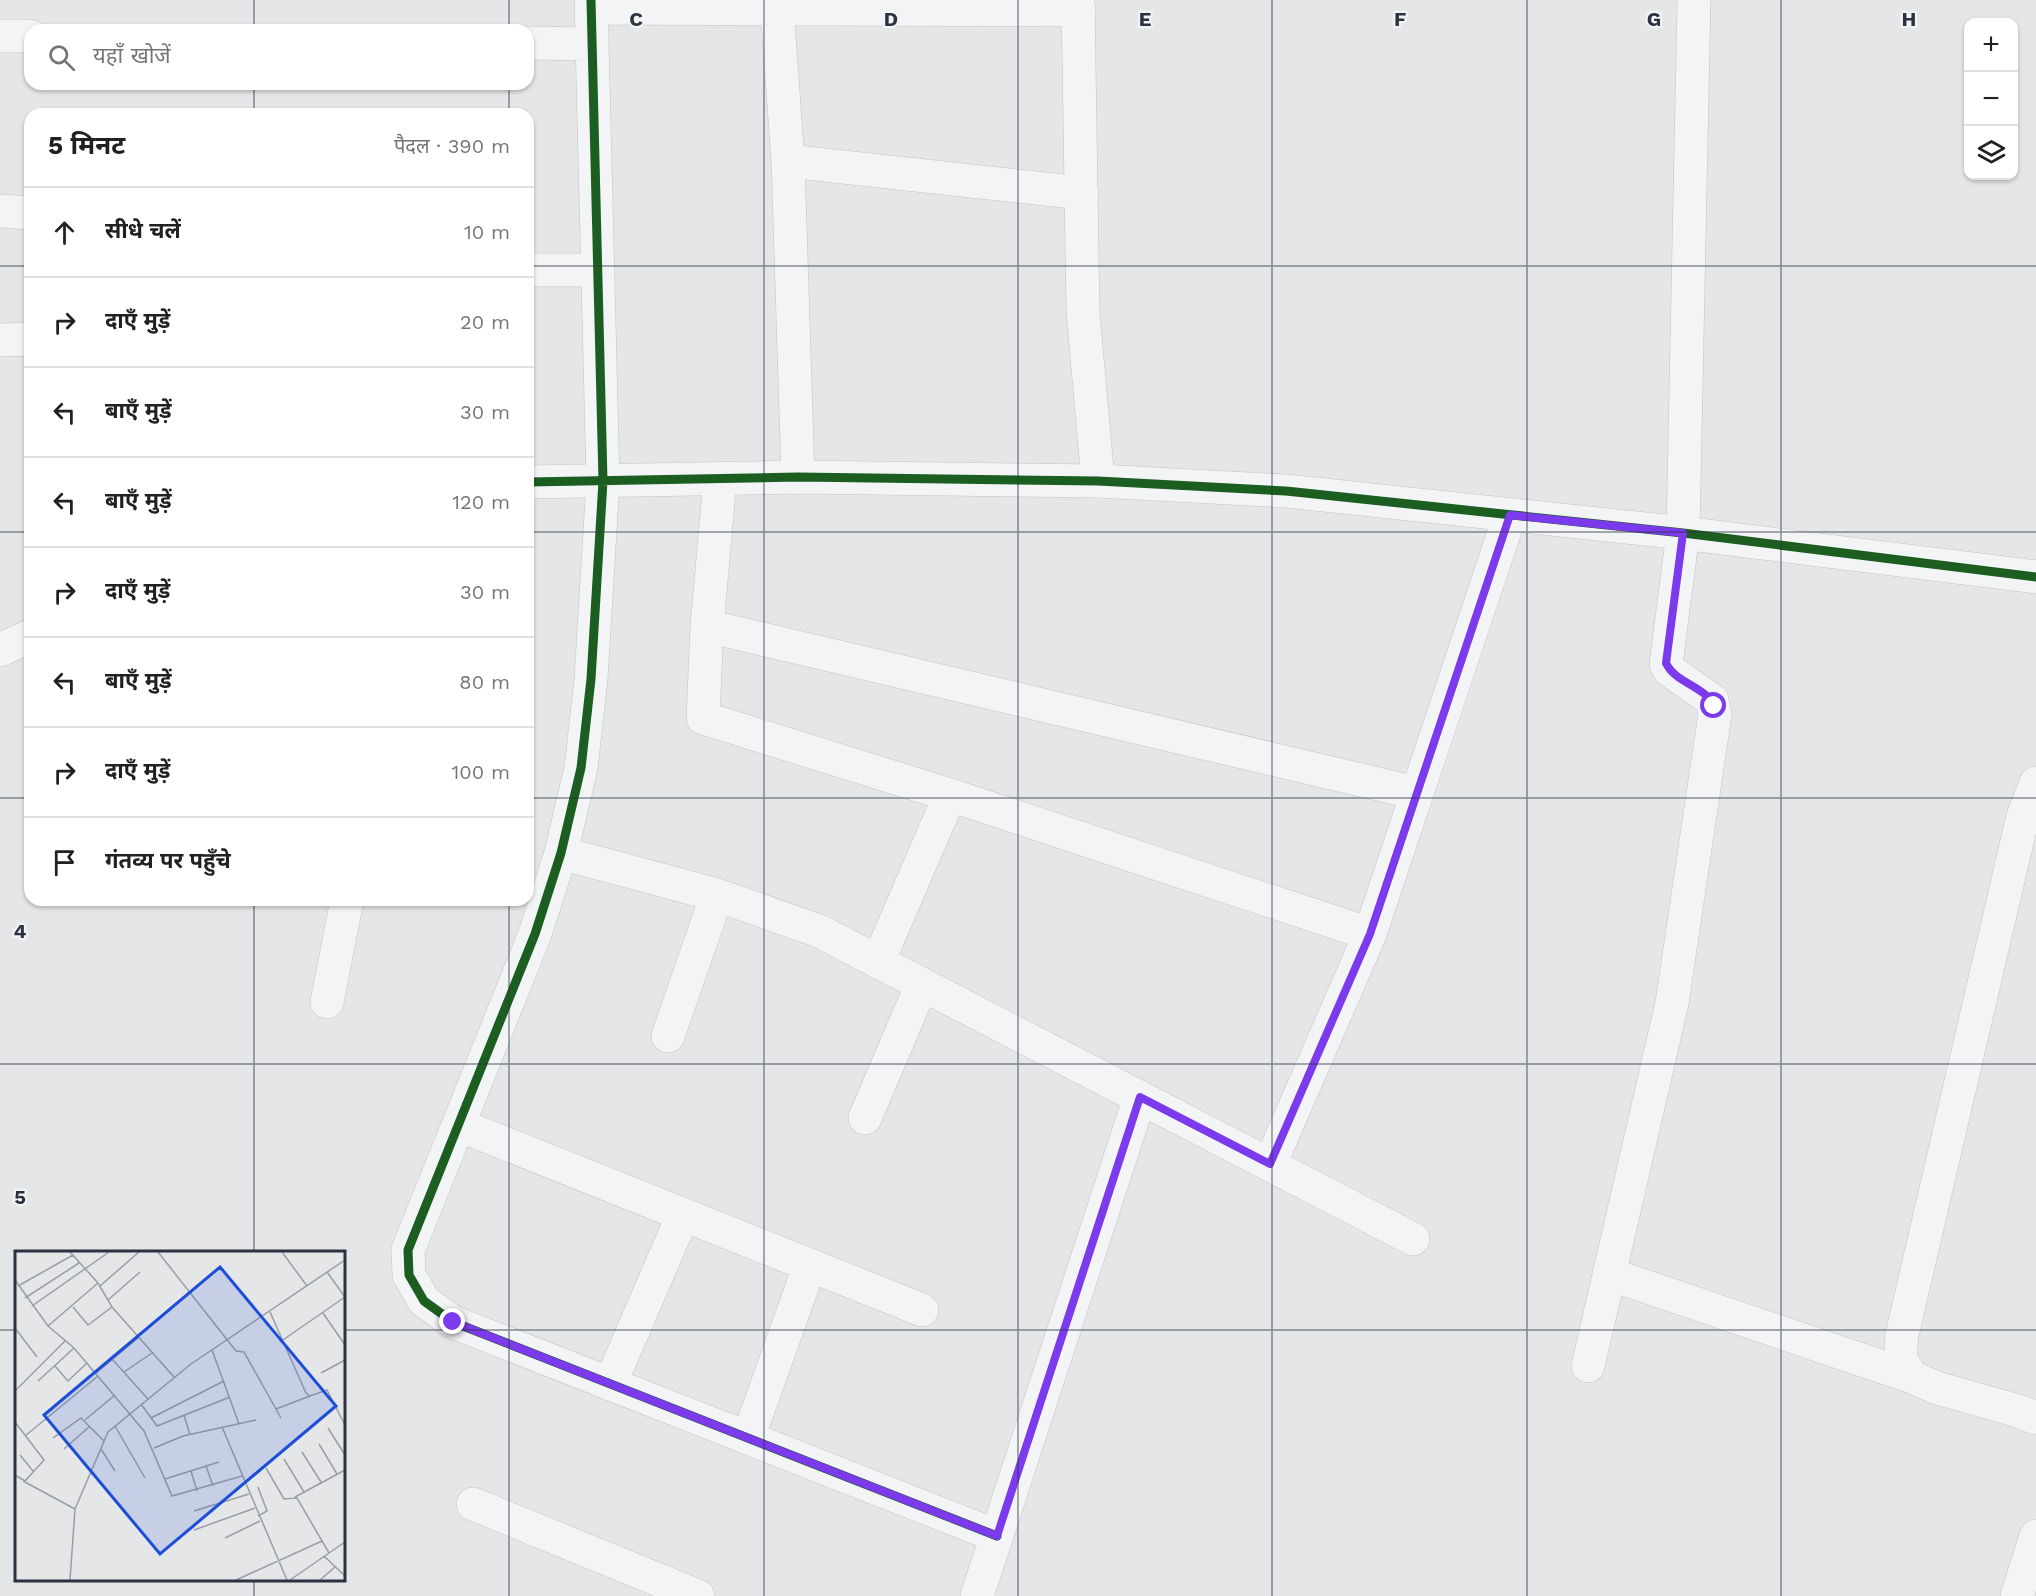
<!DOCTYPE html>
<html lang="hi">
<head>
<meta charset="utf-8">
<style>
	body { margin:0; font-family:"Work Sans","Noto Sans Devanagari",sans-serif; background:#f2f2f2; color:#202124 }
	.controls { position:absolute; right:18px; top:18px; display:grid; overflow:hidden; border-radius:12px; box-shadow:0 2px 4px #0004 }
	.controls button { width:54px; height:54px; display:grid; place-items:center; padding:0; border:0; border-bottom:2px solid #e0e0e0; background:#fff; color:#202124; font:30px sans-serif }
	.stop { position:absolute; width:18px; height:18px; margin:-14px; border:4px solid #7c3aed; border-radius:50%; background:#fff }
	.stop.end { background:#7c3aed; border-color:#fff; box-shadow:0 2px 6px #0008 }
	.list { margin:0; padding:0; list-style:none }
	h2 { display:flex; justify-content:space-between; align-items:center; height:78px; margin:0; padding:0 24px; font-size:26px }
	h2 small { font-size:20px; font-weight:400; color:#757577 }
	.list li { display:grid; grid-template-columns:39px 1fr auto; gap:18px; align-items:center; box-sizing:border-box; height:90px; padding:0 24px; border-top:2px solid #e0e0e0 }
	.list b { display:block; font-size:22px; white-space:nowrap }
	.list em { font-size:20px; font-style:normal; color:#757577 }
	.icon { flex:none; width:33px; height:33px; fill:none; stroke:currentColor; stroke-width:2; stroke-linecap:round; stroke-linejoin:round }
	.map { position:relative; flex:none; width:2036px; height:1596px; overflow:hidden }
	.search { position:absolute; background:#fff; box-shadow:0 2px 4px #0004; left:24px; top:24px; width:510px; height:66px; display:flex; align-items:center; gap:15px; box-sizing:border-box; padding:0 21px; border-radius:18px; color:#757577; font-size:22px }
	.panel { position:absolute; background:#fff; box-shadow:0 2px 4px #0004; left:24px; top:108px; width:510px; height:798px; border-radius:18px }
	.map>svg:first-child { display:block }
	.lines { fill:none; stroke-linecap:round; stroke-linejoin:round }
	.minor-casing { stroke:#c2c4c6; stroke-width:34 }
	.tertiary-casing { stroke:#c2c4c6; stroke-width:34 }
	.minor { stroke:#f3f4f5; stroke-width:33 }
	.tertiary { stroke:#f3f4f5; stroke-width:33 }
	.cycleway-casing { stroke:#f2f4f7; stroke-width:13 }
	.cycleway { stroke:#1b5e20; stroke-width:9 }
	.route { stroke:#7c3aed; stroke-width:8 }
	.grid { fill:none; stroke:#2b3341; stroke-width:1.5; stroke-opacity:0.55 }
	.inset-road { fill:none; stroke:#9a9ea5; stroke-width:1.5 }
	.view { fill:#1d4ed8; fill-opacity:0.15; stroke:#1d4ed8; stroke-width:3 }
	.inset-edge { fill:none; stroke:#2b3341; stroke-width:3 }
	.grid-label { font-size:20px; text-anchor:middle; font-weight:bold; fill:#2b3341; stroke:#f2f4f7; stroke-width:4.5; stroke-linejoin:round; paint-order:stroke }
</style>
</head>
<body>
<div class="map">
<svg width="2036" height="1596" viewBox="0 0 2036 1596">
	<rect width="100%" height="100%" fill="#e4e6e8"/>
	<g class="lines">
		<g class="minor-casing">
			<path id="minor" d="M591 0 603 481 591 679 581 768 561 853 535 934 408 1250 409 1275 424 1301 453 1322 997 1536
				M1078 0 1083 312 1098 481
				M591 8 1079 10
				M777 8 788 161 798 477
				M0 36H30
				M528 43 592 44
				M788 161 1082 193
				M0 211 30 213
				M528 270H598
				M0 340 30 339
				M720 480 707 626 703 718 950 795 1370 934
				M707 626 1416 793
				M2036 783 2023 816 1902 1335 1900 1359 1912 1377 1937 1388 2018 1411 2036 1418
				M561 853 717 895 819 931 1413 1239
				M878 962 950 795
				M327 1002 347 900
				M668 1036 717 895
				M865 1118 922 984
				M459 1125 922 1310
				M1270 1164 1370 934 1510 515
				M1609 1274 1912 1377
				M1588 1366 1672 1003 1715 714 1712 700 1669 670 1666 664 1683 533 1694 0
				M610 1384 683 1215
				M748 1438 810 1265
				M473 1504 698 1596
				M977 1596 1140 1097
				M2017 1596 2036 1536"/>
		</g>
		<g class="tertiary-casing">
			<path id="tertiary" d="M528 482 798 477 1098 481 1286 491 1683 533 2036 577
				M0 650 30 636"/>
		</g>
		<use href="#minor" class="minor"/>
		<use href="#tertiary" class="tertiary"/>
		<g class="cycleway-casing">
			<path id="cycleway" d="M591 0 603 481 591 679 581 768 561 853 535 934 408 1250 409 1275 424 1301 453 1322 997 1536
				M528 482 798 477 1098 481 1286 491 1683 533 2036 577"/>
		</g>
		<use href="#cycleway" class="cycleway"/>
	</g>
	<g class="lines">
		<path class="route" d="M453 1322 997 1536 1140 1097 1270 1164 1370 934 1510 515 1683 533 1666 663C1675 683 1705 686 1714 706"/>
	</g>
	<path class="grid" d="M254 0V30M509 0V30M764 0V1596M1018 0V1596M1272 0V1596M1527 0V1596M1781 0V1596M254 84V114M509 84V114M0 266H30M528 266H2036M0 532H30M528 532H2036M0 798H30M528 798H2036M254 900V1252M509 900V1596M0 1064H2036M0 1330H16M344 1330H2036M254 1580V1596"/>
	<g transform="translate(15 1251)">
		<rect width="330" height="330" fill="#e4e6e8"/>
		<path class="inset-road" d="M55 1 83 32 97 56 159 126M143 1 221 100 229 101 266 167M267 1 292 35M312 21 330 46M0 29 33 75 59 97 129 180 157 245 227 225M3 35 58 4M85 35 124 1M10 47 64 12M93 49 125 21M17 55 94 1M58 56 73 74 97 56M255 61 291 142 295 145 312 139 330 174M308 62 330 94M33 75 83 32M0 77 22 106M265 91 330 46M197 99 224 173M97 108 133 148M40 115 53 130 72 112M109 121 137 102M81 122 123 87M306 122 330 109M23 130 59 97M0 140 51 89M126 153 142 175 215 146M261 158 295 145M169 164 175 184M136 167 209 130M70 169 100 144M0 171 29 209 10 230 0 224M100 175 130 227M207 176 272 329M313 177 330 204M10 185 83 125M38 187 66 167 89 190M304 193 322 223M139 197 168 185 241 169M49 198 75 175M86 198 100 220M287 201 306 231M5 204 18 220M269 208 289 241M191 215 198 235M251 217 269 248 282 247 314 302M176 220 182 240M150 228 204 211M8 230 60 258M243 236 252 260 243 265M280 246 330 219M179 260 234 243M179 279 240 257M210 287 245 270M309 305 330 325M55 329 60 258 93 181 176 113 330 9M221 329 307 290M275 329 330 291M305 329 320 316"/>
		<path class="view" d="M205 16 321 155 145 303 29 164Z"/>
		<rect width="330" height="330" class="inset-edge"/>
	</g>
	<g class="grid-label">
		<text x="636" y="26">C</text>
		<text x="891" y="26">D</text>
		<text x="1145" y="26">E</text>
		<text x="1400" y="26">F</text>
		<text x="1654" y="26">G</text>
		<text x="1909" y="26">H</text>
		<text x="20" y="938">4</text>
		<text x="20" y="1204">5</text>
	</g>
</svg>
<div class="controls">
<button>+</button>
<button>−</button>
<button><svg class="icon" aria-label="layers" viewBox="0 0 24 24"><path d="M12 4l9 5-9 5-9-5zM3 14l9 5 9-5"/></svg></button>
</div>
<div class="stop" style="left:1714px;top:706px"></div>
<div class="stop end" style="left:453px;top:1322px"></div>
<div class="search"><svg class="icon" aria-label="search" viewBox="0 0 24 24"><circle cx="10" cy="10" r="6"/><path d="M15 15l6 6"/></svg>यहाँ खोजें</div>
<section class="panel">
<h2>5 मिनट<small>पैदल · 390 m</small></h2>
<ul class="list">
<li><svg class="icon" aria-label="ahead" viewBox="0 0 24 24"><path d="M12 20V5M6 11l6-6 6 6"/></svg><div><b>सीधे चलें</b></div><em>10 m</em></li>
<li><svg class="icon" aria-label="right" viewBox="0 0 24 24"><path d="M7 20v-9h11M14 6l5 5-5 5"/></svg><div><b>दाएँ मुड़ें</b></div><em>20 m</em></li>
<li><svg class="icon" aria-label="left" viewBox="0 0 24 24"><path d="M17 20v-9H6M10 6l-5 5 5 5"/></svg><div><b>बाएँ मुड़ें</b></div><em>30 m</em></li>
<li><svg class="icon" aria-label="left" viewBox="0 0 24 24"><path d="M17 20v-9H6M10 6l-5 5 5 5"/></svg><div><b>बाएँ मुड़ें</b></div><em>120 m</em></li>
<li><svg class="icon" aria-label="right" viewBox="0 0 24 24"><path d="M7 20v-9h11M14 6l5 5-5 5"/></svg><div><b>दाएँ मुड़ें</b></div><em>30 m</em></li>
<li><svg class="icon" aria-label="left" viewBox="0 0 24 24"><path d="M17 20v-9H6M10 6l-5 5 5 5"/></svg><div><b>बाएँ मुड़ें</b></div><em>80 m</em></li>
<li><svg class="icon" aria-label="right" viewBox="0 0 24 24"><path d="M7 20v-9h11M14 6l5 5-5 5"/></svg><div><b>दाएँ मुड़ें</b></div><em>100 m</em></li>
<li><svg class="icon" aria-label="arrive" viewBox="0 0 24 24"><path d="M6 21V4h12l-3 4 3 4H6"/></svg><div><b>गंतव्य पर पहुँचे</b></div></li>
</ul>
</section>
</div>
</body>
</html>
